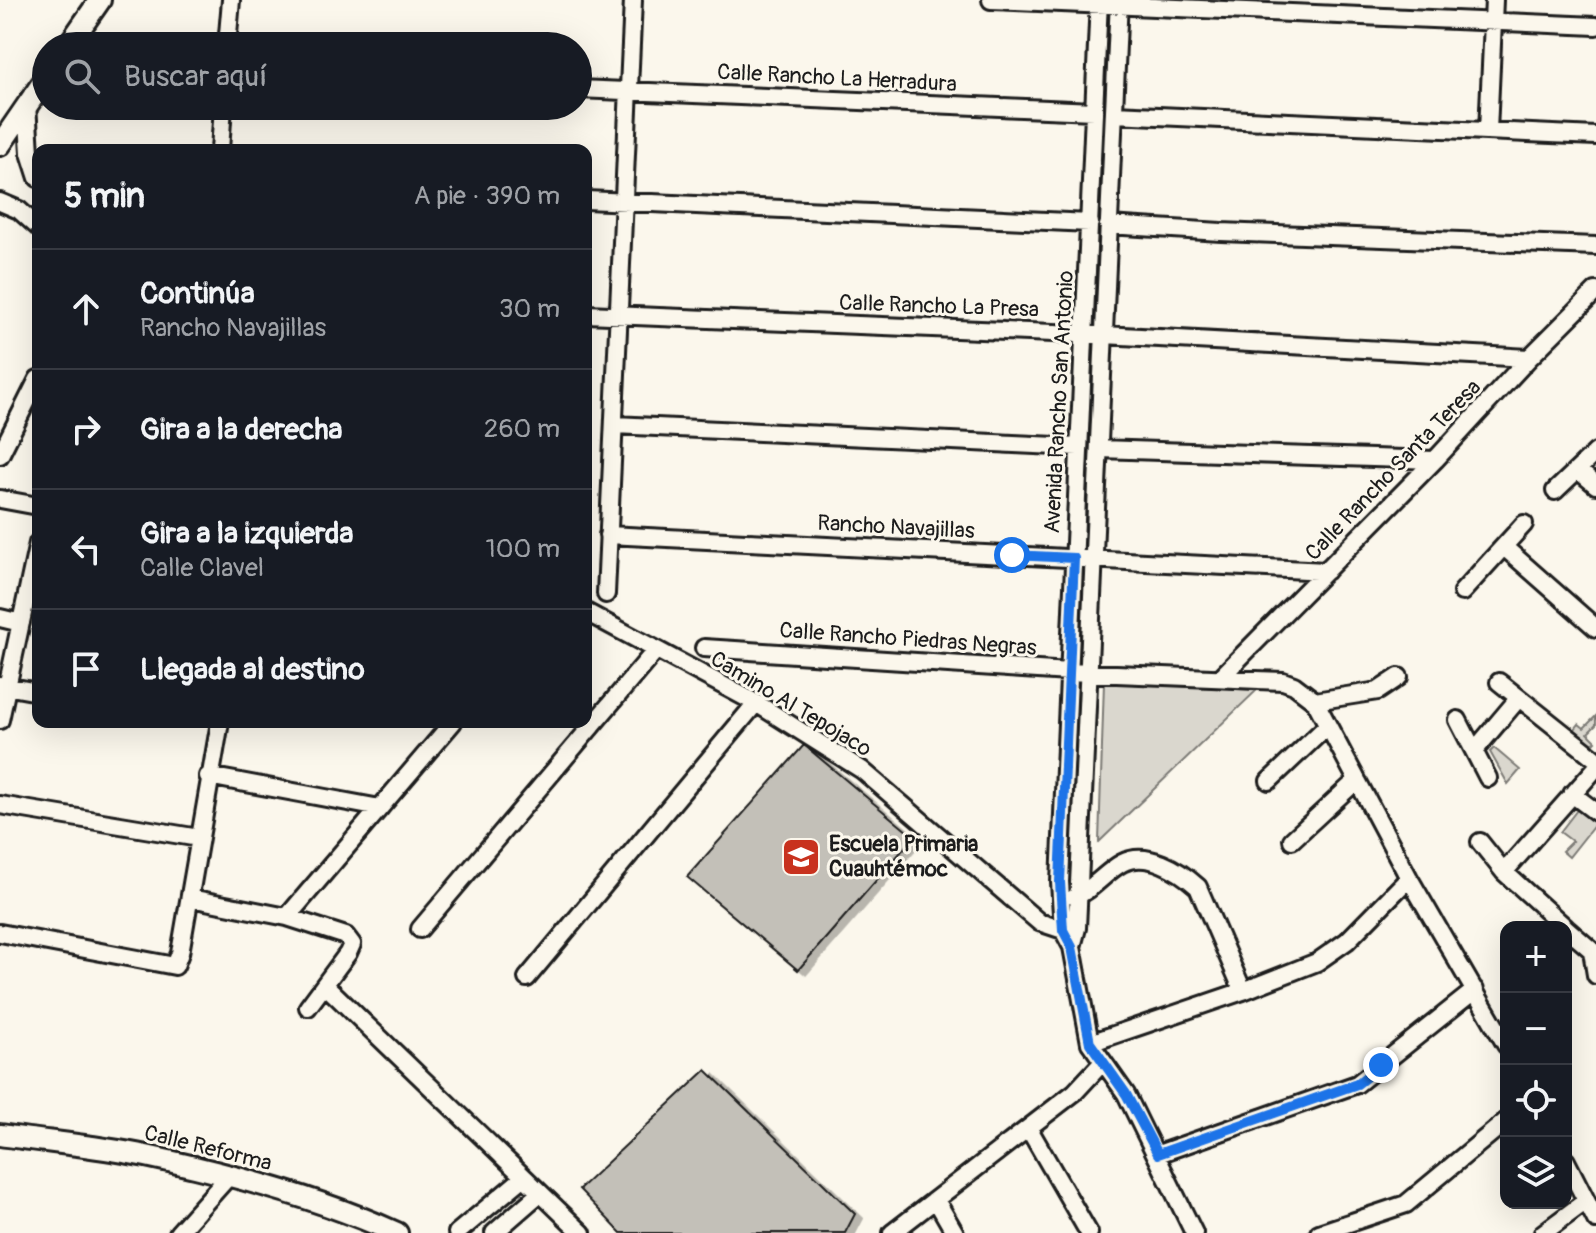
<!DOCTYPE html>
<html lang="es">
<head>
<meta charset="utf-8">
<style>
	body { margin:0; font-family:Pangolin,sans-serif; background:#20242c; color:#f1f3f6 }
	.controls { position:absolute; right:24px; bottom:24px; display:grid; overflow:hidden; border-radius:16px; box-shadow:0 8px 32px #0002 }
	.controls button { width:72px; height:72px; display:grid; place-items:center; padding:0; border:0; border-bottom:2px solid #363941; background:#171b24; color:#f1f3f6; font:40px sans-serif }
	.stop { position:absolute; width:24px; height:24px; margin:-18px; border:6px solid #1a73e8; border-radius:50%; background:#fff }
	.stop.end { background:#1a73e8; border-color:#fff; box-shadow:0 2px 8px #0008 }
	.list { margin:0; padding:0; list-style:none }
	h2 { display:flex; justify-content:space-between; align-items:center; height:104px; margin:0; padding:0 32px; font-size:34px }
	h2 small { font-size:26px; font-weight:400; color:#9ea1a6 }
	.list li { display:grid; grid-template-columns:52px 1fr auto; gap:24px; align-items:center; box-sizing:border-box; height:120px; padding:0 32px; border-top:2px solid #363941 }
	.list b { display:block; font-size:30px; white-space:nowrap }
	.list p { margin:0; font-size:26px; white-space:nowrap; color:#9ea1a6 }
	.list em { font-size:26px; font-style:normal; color:#9ea1a6 }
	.icon { flex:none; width:44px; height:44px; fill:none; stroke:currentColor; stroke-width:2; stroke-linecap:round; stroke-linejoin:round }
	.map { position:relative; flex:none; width:1596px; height:1233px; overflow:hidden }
	.search { position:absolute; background:#171b24; box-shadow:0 8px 32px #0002; left:32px; top:32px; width:560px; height:88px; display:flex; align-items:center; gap:20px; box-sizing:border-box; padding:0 28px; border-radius:44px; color:#9ea1a6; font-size:30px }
	.panel { position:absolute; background:#171b24; box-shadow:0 8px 32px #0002; left:32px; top:144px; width:560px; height:584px; border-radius:16px }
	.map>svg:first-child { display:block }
	.green { fill:#dad7ce; stroke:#7b7a75; stroke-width:2 }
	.building { fill:#c3c0b8; stroke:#1c1c1c; stroke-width:2; filter:url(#shadow) }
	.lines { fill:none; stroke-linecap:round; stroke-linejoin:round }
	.minor-casing { stroke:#1c1c1c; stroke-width:22 }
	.major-casing { stroke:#1c1c1c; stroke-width:26 }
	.minor { stroke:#fbf7ec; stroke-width:16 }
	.major { stroke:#fbf7ec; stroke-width:20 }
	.route { stroke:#1a73e8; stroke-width:10 }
	.labels { text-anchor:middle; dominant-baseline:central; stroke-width:6; stroke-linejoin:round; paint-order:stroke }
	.street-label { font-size:22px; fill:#1c1c1c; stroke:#fbf7ec }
	.poi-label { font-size:22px; font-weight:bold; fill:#1c1c1c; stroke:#fbf7ec; text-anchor:start }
</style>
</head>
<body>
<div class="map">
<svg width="1596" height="1233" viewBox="0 0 1596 1233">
	<defs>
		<filter id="shadow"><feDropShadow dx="8" dy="4.5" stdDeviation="0" flood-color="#0004"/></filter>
	</defs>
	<rect width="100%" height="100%" fill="#fbf7ec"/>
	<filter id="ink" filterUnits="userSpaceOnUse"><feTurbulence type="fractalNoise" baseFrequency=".0125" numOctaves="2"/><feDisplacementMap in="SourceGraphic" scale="16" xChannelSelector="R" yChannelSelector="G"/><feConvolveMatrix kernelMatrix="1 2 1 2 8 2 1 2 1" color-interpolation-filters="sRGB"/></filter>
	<g filter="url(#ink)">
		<path class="green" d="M1104 682 1257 690 1099 842Z
			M1596 716V725L1588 733 1596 741 1589 748 1571 734 1579 724 1584 728Z
			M1494 748 1520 770 1508 784 1490 752Z
			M1580 806 1596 817V823L1569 857 1562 851 1572 841 1560 832Z"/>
		<path class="building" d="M804 745 914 837 798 970 687 877Z
			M706 1070 855 1214 845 1233H621L579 1189Z"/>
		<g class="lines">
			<g class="minor-casing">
				<path id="minor" d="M991 0 1596 26
					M1099 0 1060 882 1063 930 1072 947 1090 1043 1126 1094 1194 1233
					M227 46 231 0
					M578 89 1094 111
					M27 104 30 153 38 178
					M1114 114 1596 136
					M1488 131 1494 0
					M220 150 223 106
					M586 200 1090 223
					M0 202 19 210 38 227
					M1108 225 1221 232 1596 246
					M586 314 1104 335 1529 358
					M614 425 1078 447
					M1099 449 1435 460
					M0 455 38 379
					M1578 470 1596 485
					M1555 491 1596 452
					M0 499 38 506
					M608 535 1326 571
					M1504 547 1596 628
					M1462 592 1524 524
					M606 594 633 0
					M586 612 756 703 862 770 1039 922 1063 930 1072 928
					M0 618 21 623
					M704 648 1069 672 1283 681 1294 685 1315 701 1409 878 1506 1045
					M1220 678 1435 460 1529 358 1596 291
					M1499 682 1596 759
					M0 685 38 692
					M1315 701 1378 691 1399 677
					M0 720 38 543
					M1458 720 1488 778
					M1475 750 1518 699
					M208 776 380 808
					M1269 781 1327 726
					M1572 794 1596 812
					M0 805 199 838
					M1292 840 1357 780
					M1480 842 1504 872 1596 768
					M1504 872 1565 927
					M1075 897C1093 890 1105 872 1122 863 1147 850 1179 870 1198 887L1243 991
					M190 898 287 917 346 936 352 944 348 953 308 1007
					M287 917 453 722
					M1566 928 1596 954
					M420 929 656 650
					M0 933 175 966 180 953 220 722
					M1072 947 1077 928 1119 0
					M1592 951 1596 975
					M527 978 756 703
					M325 985 582 1233
					M1090 1043 1243 991 1317 962 1347 941 1409 878
					M1029 1129 1089 1233
					M1158 1154 1357 1084 1475 990
					M1566 1161 1596 1220
					M936 1200 955 1233
					M178 1233 229 1176
					M457 1233 523 1178
					M494 1233 540 1193
					M892 1233 1075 1092 1102 1063
					M1319 1233 1406 1204 1506 1121
					M1543 1233 1586 1201"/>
			</g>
			<g class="major-casing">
				<path id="major" d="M68 46 100 0
					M0 145 46 78
					M0 1135C48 1142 98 1146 146 1156 231 1174 317 1197 397 1233"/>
			</g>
			<use href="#minor" class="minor"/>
			<use href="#major" class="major"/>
		</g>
	</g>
	<g class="lines" filter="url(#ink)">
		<path class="route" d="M1012 555 1074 558 1060 882 1063 930 1072 947 1090 1043 1126 1094 1158 1154 1357 1084 1381 1065"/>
	</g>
	<defs>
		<g id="school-square" transform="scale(2)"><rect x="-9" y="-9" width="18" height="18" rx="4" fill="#c8321e" stroke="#fbf7ec"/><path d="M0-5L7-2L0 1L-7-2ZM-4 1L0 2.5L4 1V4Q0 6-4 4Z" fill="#fff"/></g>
	</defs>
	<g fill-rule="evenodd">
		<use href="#school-square" x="801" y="857"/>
	</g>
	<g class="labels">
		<g class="street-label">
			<text transform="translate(837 78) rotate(3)">Calle Rancho La Herradura</text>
			<text transform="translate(939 306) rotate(2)">Calle Rancho La Presa</text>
			<text transform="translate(1059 402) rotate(-87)">Avenida Rancho San Antonio</text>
			<text transform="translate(1393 470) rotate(-46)">Calle Rancho Santa Teresa</text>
			<text transform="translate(896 527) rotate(3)">Rancho Navajillas</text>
			<text transform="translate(908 639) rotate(4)">Calle Rancho Piedras Negras</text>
			<text transform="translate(791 704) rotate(31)">Camino Al Tepojaco</text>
			<text transform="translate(208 1148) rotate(14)">Calle Reforma</text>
		</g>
		<g class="poi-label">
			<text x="829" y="844">Escuela Primaria<tspan x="829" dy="25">Cuauhtémoc</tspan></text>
		</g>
	</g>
</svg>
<div class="controls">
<button>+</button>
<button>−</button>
<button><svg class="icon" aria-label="locate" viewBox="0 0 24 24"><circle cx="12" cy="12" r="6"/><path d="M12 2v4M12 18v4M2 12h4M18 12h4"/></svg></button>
<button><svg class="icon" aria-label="layers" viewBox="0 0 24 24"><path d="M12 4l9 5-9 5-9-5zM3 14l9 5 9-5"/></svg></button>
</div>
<div class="stop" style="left:1012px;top:555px"></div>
<div class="stop end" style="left:1381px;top:1065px"></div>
<div class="search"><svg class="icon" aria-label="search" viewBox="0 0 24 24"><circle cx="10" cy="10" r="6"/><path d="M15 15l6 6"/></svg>Buscar aquí</div>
<section class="panel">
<h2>5 min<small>A pie · 390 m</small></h2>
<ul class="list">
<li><svg class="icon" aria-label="ahead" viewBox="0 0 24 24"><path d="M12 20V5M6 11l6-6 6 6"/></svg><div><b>Continúa</b><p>Rancho Navajillas</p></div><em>30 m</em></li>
<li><svg class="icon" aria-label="right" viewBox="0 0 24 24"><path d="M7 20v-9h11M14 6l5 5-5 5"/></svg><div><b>Gira a la derecha</b></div><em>260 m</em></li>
<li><svg class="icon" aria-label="left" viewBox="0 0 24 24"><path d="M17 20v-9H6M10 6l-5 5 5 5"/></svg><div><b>Gira a la izquierda</b><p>Calle Clavel</p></div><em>100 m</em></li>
<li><svg class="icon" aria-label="arrive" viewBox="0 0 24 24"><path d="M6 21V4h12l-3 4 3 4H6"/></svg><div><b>Llegada al destino</b></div></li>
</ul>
</section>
</div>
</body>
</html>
